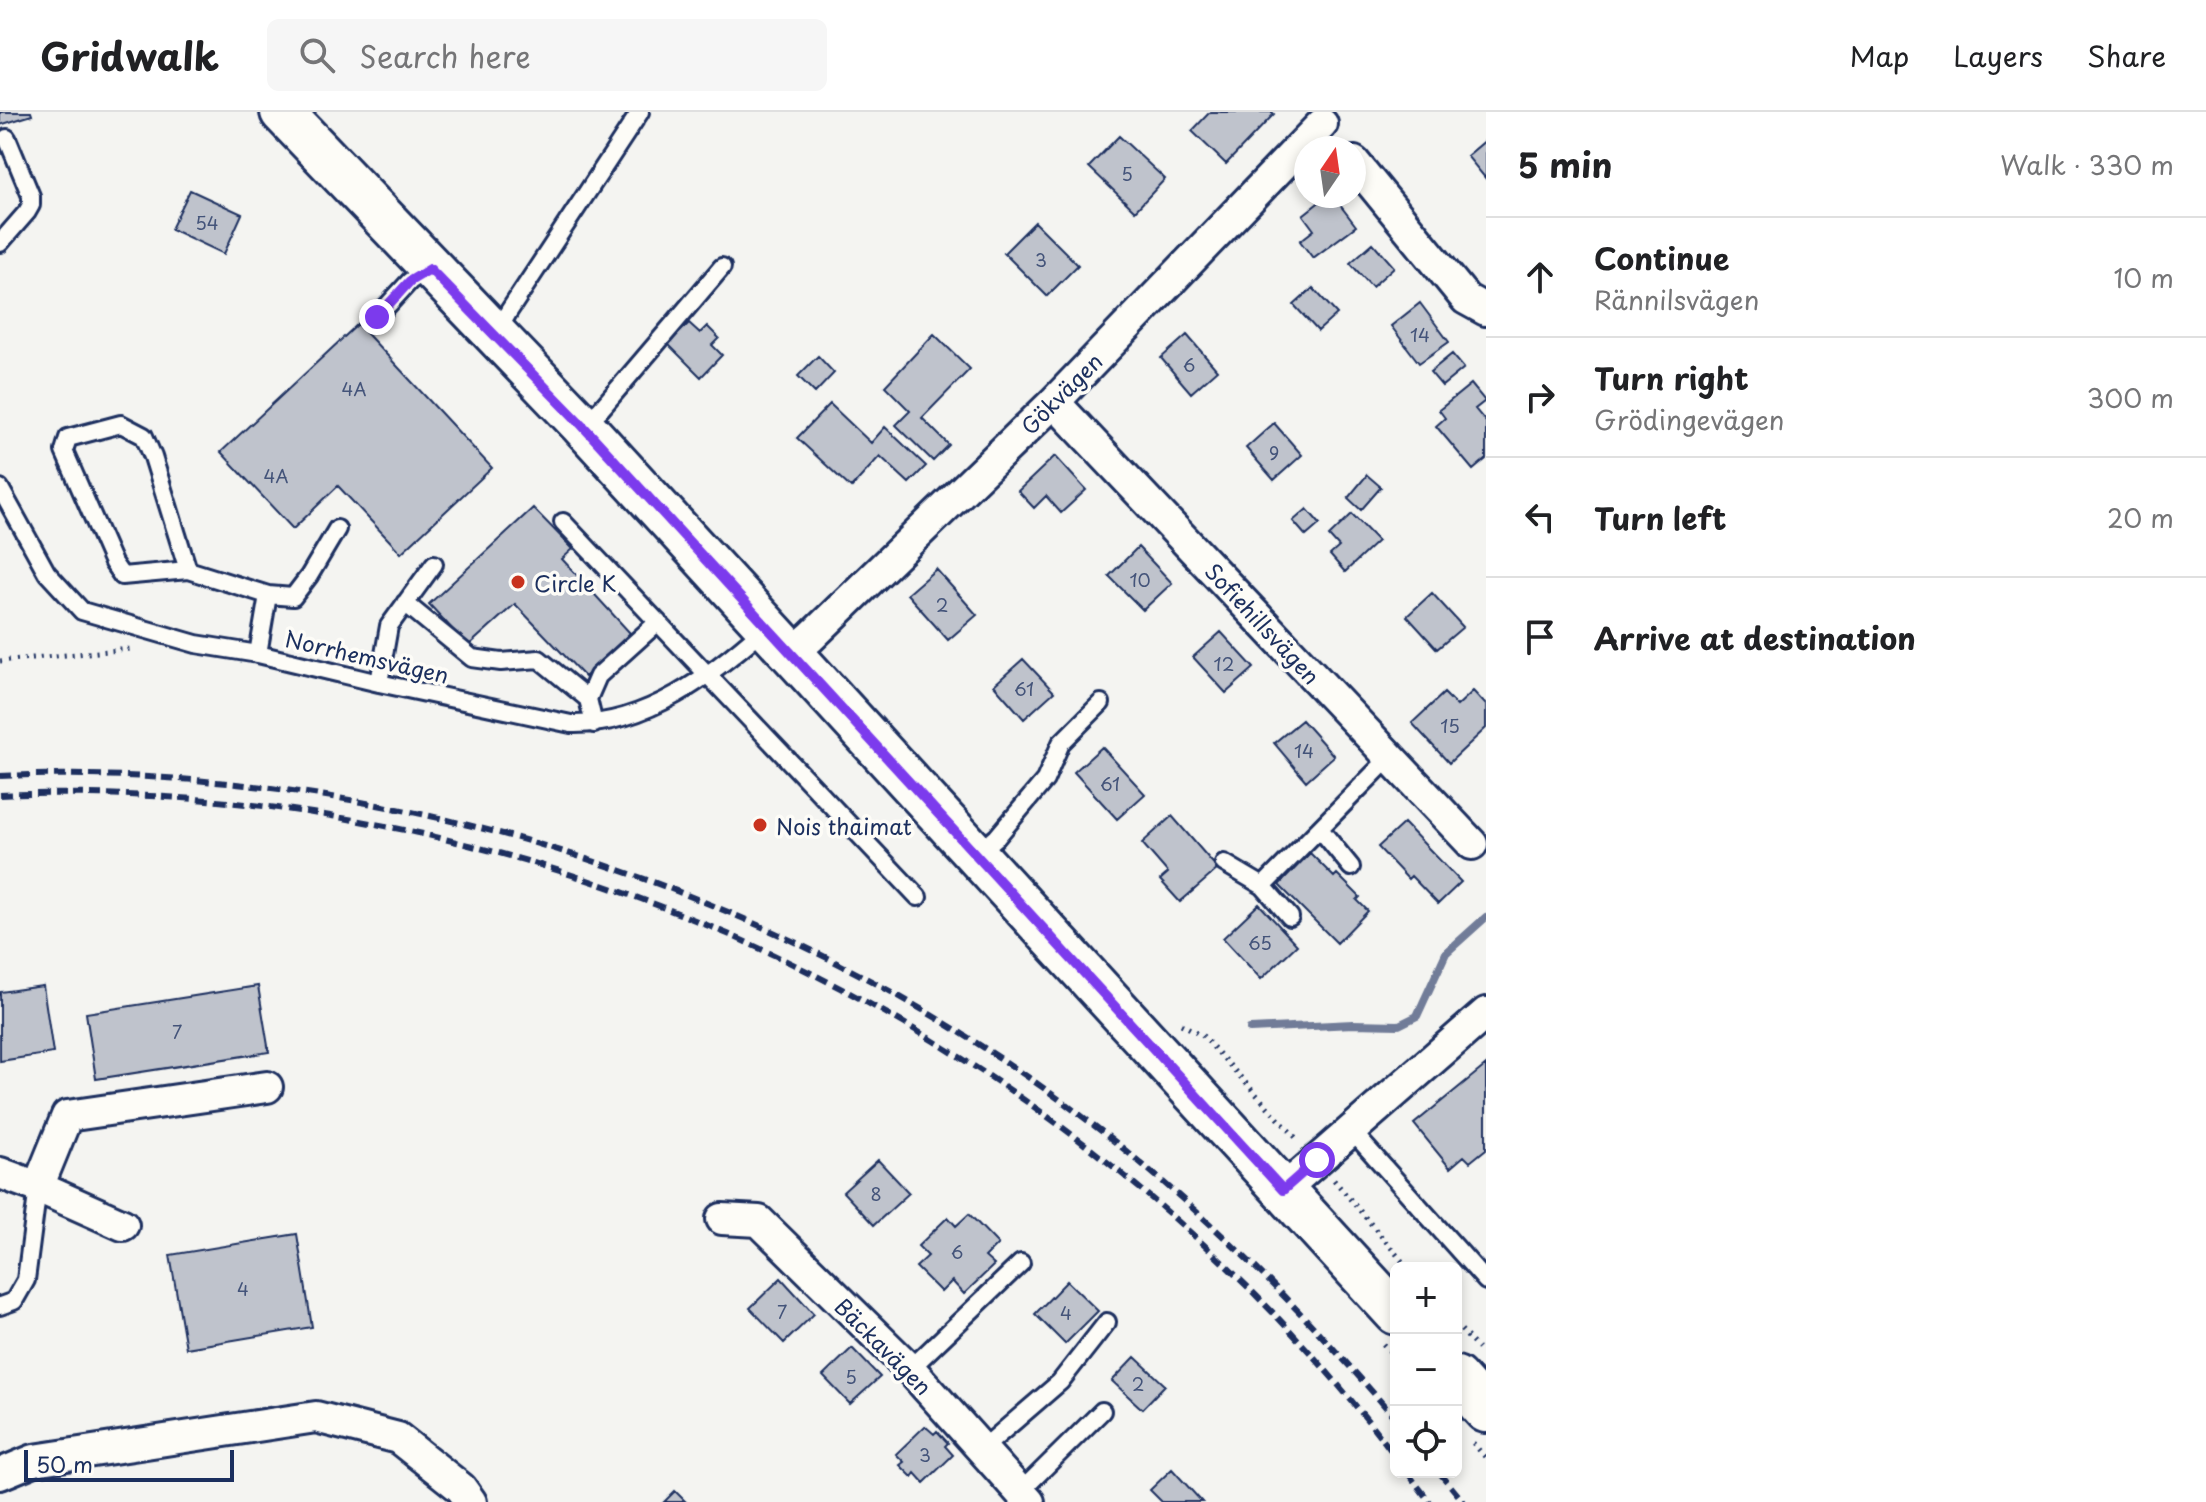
<!DOCTYPE html>
<html lang="en">
<head>
<meta charset="utf-8">
<style>
	body { margin:0; font-family:"Playpen Sans",sans-serif; background:#f6f6f6; color:#202124 }
	.controls { position:absolute; right:24px; bottom:24px; display:grid; overflow:hidden; border-radius:12px; box-shadow:0 4px 12px #0003 }
	.controls button { width:72px; height:72px; display:grid; place-items:center; padding:0; border:0; border-bottom:2px solid #e0e0e0; background:#fff; color:#202124; font:40px sans-serif }
	.compass { position:absolute; left:1294px; top:24px; width:72px; height:72px; border-radius:50%; background:#fff; box-shadow:0 4px 12px #0003; rotate:13deg }
	.scale { position:absolute; left:24px; bottom:20px; width:210px; box-sizing:border-box; padding-left:8px; border:4px solid #1b2f5e; border-top:0; font-size:22px; line-height:28px; white-space:nowrap; color:#1b2f5e; -webkit-text-stroke:6px #fdfcf7; paint-order:stroke }
	.stop { position:absolute; width:24px; height:24px; margin:-18px; border:6px solid #7c3aed; border-radius:50%; background:#fff }
	.stop.end { background:#7c3aed; border-color:#fff; box-shadow:0 2px 8px #0008 }
	.list { margin:0; padding:0; list-style:none }
	h2 { display:flex; justify-content:space-between; align-items:center; height:104px; margin:0; padding:0 32px; font-size:34px }
	h2 small { font-size:26px; font-weight:400; color:#757577 }
	.list li { display:grid; grid-template-columns:52px 1fr auto; gap:24px; align-items:center; box-sizing:border-box; height:120px; padding:0 32px; border-top:2px solid #e0e0e0 }
	.list b { display:block; font-size:30px; white-space:nowrap }
	.list p { margin:0; font-size:26px; white-space:nowrap; color:#757577 }
	.list em { font-size:26px; font-style:normal; color:#757577 }
	.icon { flex:none; width:44px; height:44px; fill:none; stroke:currentColor; stroke-width:2; stroke-linecap:round; stroke-linejoin:round }
	.map { position:relative; flex:none; width:1486px; height:1390px; overflow:hidden }
	header { display:flex; align-items:center; gap:48px; box-sizing:border-box; height:112px; padding:0 40px; background:#fff; border-bottom:2px solid #e0e0e0 }
	header strong { font-size:38px }
	nav { display:flex; gap:44px; margin-inline-start:auto; font-size:28px }
	.search { width:560px; height:72px; background:#f6f6f6; display:flex; align-items:center; gap:20px; box-sizing:border-box; padding:0 28px; border-radius:12px; color:#757577; font-size:30px }
	main { display:flex }
	aside { flex:1; background:#fff }
	.map>svg:first-child { display:block }
	.lines { fill:none; stroke-linecap:round; stroke-linejoin:round }
	.stream { stroke:#717c98; stroke-width:8 }
	.building { fill:#bfc3cc; stroke:#1b2f5e; stroke-width:2 }
	.lane-casing { stroke:#1b2f5e; stroke-width:22 }
	.street-casing { stroke:#1b2f5e; stroke-width:36 }
	.secondary-casing { stroke:#1b2f5e; stroke-width:48 }
	.path { stroke:#1b2f5e; stroke-width:5; stroke-dasharray:2 6; stroke-linecap:butt }
	.lane { stroke:#fdfcf7; stroke-width:16 }
	.street { stroke:#fdfcf7; stroke-width:30 }
	.secondary { stroke:#fdfcf7; stroke-width:42 }
	.rail { stroke:#1b2f5e; stroke-width:6; stroke-dasharray:12 6; stroke-linecap:butt }
	.route { stroke:#7c3aed; stroke-width:10 }
	.poi-dot { fill:#c8321e; stroke:#fdfcf7; stroke-width:3 }
	.labels { text-anchor:middle; dominant-baseline:central; stroke-width:7; stroke-linejoin:round; paint-order:stroke }
	.number-label { font-size:18px; fill:#44547a }
	.street-label { font-size:22px; fill:#1b2f5e; stroke:#fdfcf7 }
	.poi-label { font-size:22px; fill:#1b2f5e; stroke:#fdfcf7; text-anchor:start }
</style>
</head>
<body>
<header>
<strong>Gridwalk</strong>
<div class="search"><svg class="icon" aria-label="search" viewBox="0 0 24 24"><circle cx="10" cy="10" r="6"/><path d="M15 15l6 6"/></svg>Search here</div>
<nav><a>Map</a><a>Layers</a><a>Share</a></nav>
</header>
<main>
<div class="map">
<svg width="1486" height="1390" viewBox="0 0 1486 1390">
	<rect width="100%" height="100%" fill="#f4f4f1"/>
	<filter id="ink" filterUnits="userSpaceOnUse"><feTurbulence type="fractalNoise" baseFrequency=".0125" numOctaves="2"/><feDisplacementMap in="SourceGraphic" scale="16" xChannelSelector="R" yChannelSelector="G"/><feConvolveMatrix kernelMatrix="1 2 1 2 8 2 1 2 1" color-interpolation-filters="sRGB"/></filter>
	<g filter="url(#ink)">
		<g class="lines">
			<path class="stream" d="M1250 917 1353 912 1399 913 1417 904 1446 841 1486 805"/>
		</g>
		<path class="building" d="M0 0H31L32 3 0 13Z
			M1210 0H1272L1274 2 1226 52 1192 19Z
			M1119 24 1165 67 1135 99 1089 55Z
			M1486 28V67L1467 44Z
			M190 78 242 102 224 142 171 117Z
			M1327 84H1333L1356 114 1313 146 1300 129 1314 118 1303 103Z
			M1035 110 1078 153 1047 184 1004 141Z
			M1373 131 1394 155 1372 175 1350 151Z
			M1313 176 1337 202 1318 219 1294 193Z
			M1420 191 1449 230 1419 251 1391 214Z
			M689 211 700 221 707 214 719 226 712 233 722 243 701 265 668 232Z
			M358 212 492 356 401 441 338 374 293 417 221 340Z
			M934 222 970 257 922 306 949 333 933 349 896 313 910 299 885 274Z
			M1187 223 1217 258 1191 281 1161 246Z
			M1452 242 1464 256 1442 274 1430 260Z
			M818 244 834 261 815 281 798 264Z
			M1471 272 1485 289 1475 297 1486 310V347L1473 358 1436 314 1445 306 1439 298Z
			M830 292 871 331 885 315 926 354 909 371 880 344 851 376 797 326Z
			M1274 311 1302 343 1274 368 1246 336Z
			M1055 344 1086 378 1061 401 1046 384 1034 396 1018 379Z
			M1367 363 1381 375 1361 398 1348 386Z
			M533 396 573 437 562 447 630 521 585 565 515 492 468 534 429 492Z
			M1307 397 1320 412 1306 424 1293 409Z
			M1352 402 1378 429 1345 460 1330 443 1339 435 1329 424Z
			M1138 435 1172 471 1143 498 1109 464Z
			M936 457 977 503 948 528 907 482Z
			M1432 481 1463 515 1437 537 1407 504Z
			M1221 520 1254 556 1226 581 1193 545Z
			M1023 547 1054 580 1024 607 994 573Z
			M1473 579 1486 593V616L1449 651 1412 611 1444 581 1457 594Z
			M1302 608 1334 644 1306 669 1274 631Z
			M1102 635 1145 682 1117 707 1074 660Z
			M1172 704 1218 757 1180 790 1160 768 1168 761 1142 731Z
			M1404 711 1461 770 1438 792 1411 764 1408 767 1378 735Z
			M1310 741 1334 765 1337 762 1360 785 1357 788 1368 799 1337 831 1279 773Z
			M1259 792 1297 833 1261 867 1223 826Z
			M43 874 53 941 0 949V880Z
			M258 874 269 940 96 967 86 901Z
			M1486 953V1037L1470 1050 1464 1044 1450 1056 1414 1012Z
			M878 1048 909 1081 874 1113 843 1080Z
			M969 1102 998 1132 985 1145 994 1153 964 1182 952 1169 941 1180 916 1155 928 1144 918 1134 948 1105 956 1114Z
			M297 1122 312 1215 186 1236 170 1143Z
			M781 1166 814 1202 784 1231 750 1196Z
			M1067 1169 1098 1199 1065 1232 1035 1202Z
			M852 1236 880 1265 850 1292 823 1264Z
			M1135 1245 1165 1273 1142 1297 1112 1269Z
			M925 1314 934 1322 937 1319 948 1331 945 1334 953 1343 924 1371 915 1361 912 1365 900 1353 904 1350 896 1342Z
			M1172 1357 1202 1390H1162L1150 1378Z
			M675 1379 686 1390H664Z"/>
		<g class="lines">
			<g class="lane-casing">
				<path id="lane" d="M0 131 27 100 31 93V84L7 26
					M377 205 410 169 429 157
					M497 220 509 199 640 0
					M583 312 600 298 722 155
					M0 376 47 461 82 499 196 532 258 542 379 571 571 612C646 614 712 563 766 515
					M563 410 918 785
					M188 458 153 345 144 324 121 312 68 326 64 339 113 451 122 464 188 458 268 483 258 542
					M268 483 293 485 309 464 337 417
					M405 491 472 546 501 550 539 547 588 587
					M379 571 389 514 434 452
					M594 612 588 587 598 564 658 510
					M1320 717 1351 755
					M977 742 997 725 1045 668 1061 631 1101 591
					M1224 751 1263 774 1390 645
					M1263 774 1290 805
					M1351 1018 1486 1169
					M0 1194 14 1189 26 1168 38 1075
					M910 1257 1021 1151
					M981 1338 1060 1270 1107 1210
					M1020 1380 1102 1299"/>
			</g>
			<g class="street-casing">
				<path id="street" d="M1354 50 1466 187 1486 198
					M1054 290 1472 732
					M791 542 811 525 1054 290 1322 12
					M0 1061 38 1075 67 1004 267 975
					M38 1075 123 1113
					M1283 1078 1486 901
					M722 1107 759 1109 910 1257 1029 1390
					M0 1362 34 1348 316 1305 398 1326 461 1376 471 1390"/>
			</g>
			<g class="secondary-casing">
				<path id="secondary" d="M282 0 582 313 1396 1201
					M1456 1266 1486 1299"/>
			</g>
			<path class="path" d="M0 549 131 537
				M1181 912 1202 923 1298 1028
				M1334 1068 1408 1156
				M1456 1212 1478 1237
				M1383 1232 1396 1246
				M1473 1331 1486 1346"/>
			<use href="#lane" class="lane"/>
			<use href="#street" class="street"/>
			<use href="#secondary" class="secondary"/>
			<path class="rail" d="M0 664C406 648 823 788 1136 1047 1231 1126 1316 1214 1396 1307
				M0 683C537 661 1072 916 1396 1345
				M1407 1360 1430 1390
				M1439 1360 1464 1390"/>
		</g>
	</g>
	<g class="lines" filter="url(#ink)">
		<path class="route" d="M377 205 410 169 430 157 582 313 1283 1078 1317 1048"/>
	</g>
	<g class="poi-dot">
		<circle cx="518" cy="470" r="8"/>
		<circle cx="760" cy="713" r="8"/>
	</g>
	<g class="labels">
		<g class="number-label">
			<text x="1127" y="61">5</text>
			<text x="207" y="110">54</text>
			<text x="1041" y="147">3</text>
			<text x="1420" y="222">14</text>
			<text x="1189" y="252">6</text>
			<text x="354" y="276">4A</text>
			<text x="1274" y="340">9</text>
			<text x="276" y="363">4A</text>
			<text x="1140" y="467">10</text>
			<text x="942" y="492">2</text>
			<text x="1224" y="551">12</text>
			<text x="1024" y="576">61</text>
			<text x="1450" y="613">15</text>
			<text x="1304" y="638">14</text>
			<text x="1110" y="671">61</text>
			<text x="1260" y="830">65</text>
			<text x="177" y="919">7</text>
			<text x="876" y="1081">8</text>
			<text x="957" y="1139">6</text>
			<text x="243" y="1176">4</text>
			<text x="782" y="1199">7</text>
			<text x="1066" y="1200">4</text>
			<text x="851" y="1264">5</text>
			<text x="1138" y="1271">2</text>
			<text x="925" y="1342">3</text>
		</g>
		<g class="street-label">
			<text transform="translate(1061 281) rotate(-45)">Gökvägen</text>
			<text transform="translate(1263 511) rotate(47)">Sofiehillsvägen</text>
			<text transform="translate(367 544) rotate(13)">Norrhemsvägen</text>
			<text transform="translate(884 1234) rotate(45)">Bäckavägen</text>
		</g>
		<g class="poi-label">
			<text x="534" y="470">Circle K</text>
			<text x="776" y="713">Nois thaimat</text>
		</g>
	</g>
</svg>
<div class="controls">
<button>+</button>
<button>−</button>
<button><svg class="icon" aria-label="locate" viewBox="0 0 24 24"><circle cx="12" cy="12" r="6"/><path d="M12 2v4M12 18v4M2 12h4M18 12h4"/></svg></button>
</div>
<svg class="compass" viewBox="-18 -18 36 36"><path d="M0-13l5 13h-10z" fill="#e53935"/><path d="M0 13l5-13h-10z" fill="#757577"/></svg>
<div class="scale">50 m</div>
<div class="stop" style="left:1317px;top:1048px"></div>
<div class="stop end" style="left:377px;top:205px"></div>
</div>
<aside>
<h2>5 min<small>Walk · 330 m</small></h2>
<ul class="list">
<li><svg class="icon" aria-label="ahead" viewBox="0 0 24 24"><path d="M12 20V5M6 11l6-6 6 6"/></svg><div><b>Continue</b><p>Rännilsvägen</p></div><em>10 m</em></li>
<li><svg class="icon" aria-label="right" viewBox="0 0 24 24"><path d="M7 20v-9h11M14 6l5 5-5 5"/></svg><div><b>Turn right</b><p>Grödingevägen</p></div><em>300 m</em></li>
<li><svg class="icon" aria-label="left" viewBox="0 0 24 24"><path d="M17 20v-9H6M10 6l-5 5 5 5"/></svg><div><b>Turn left</b></div><em>20 m</em></li>
<li><svg class="icon" aria-label="arrive" viewBox="0 0 24 24"><path d="M6 21V4h12l-3 4 3 4H6"/></svg><div><b>Arrive at destination</b></div></li>
</ul>
</aside>
</main>
</body>
</html>
